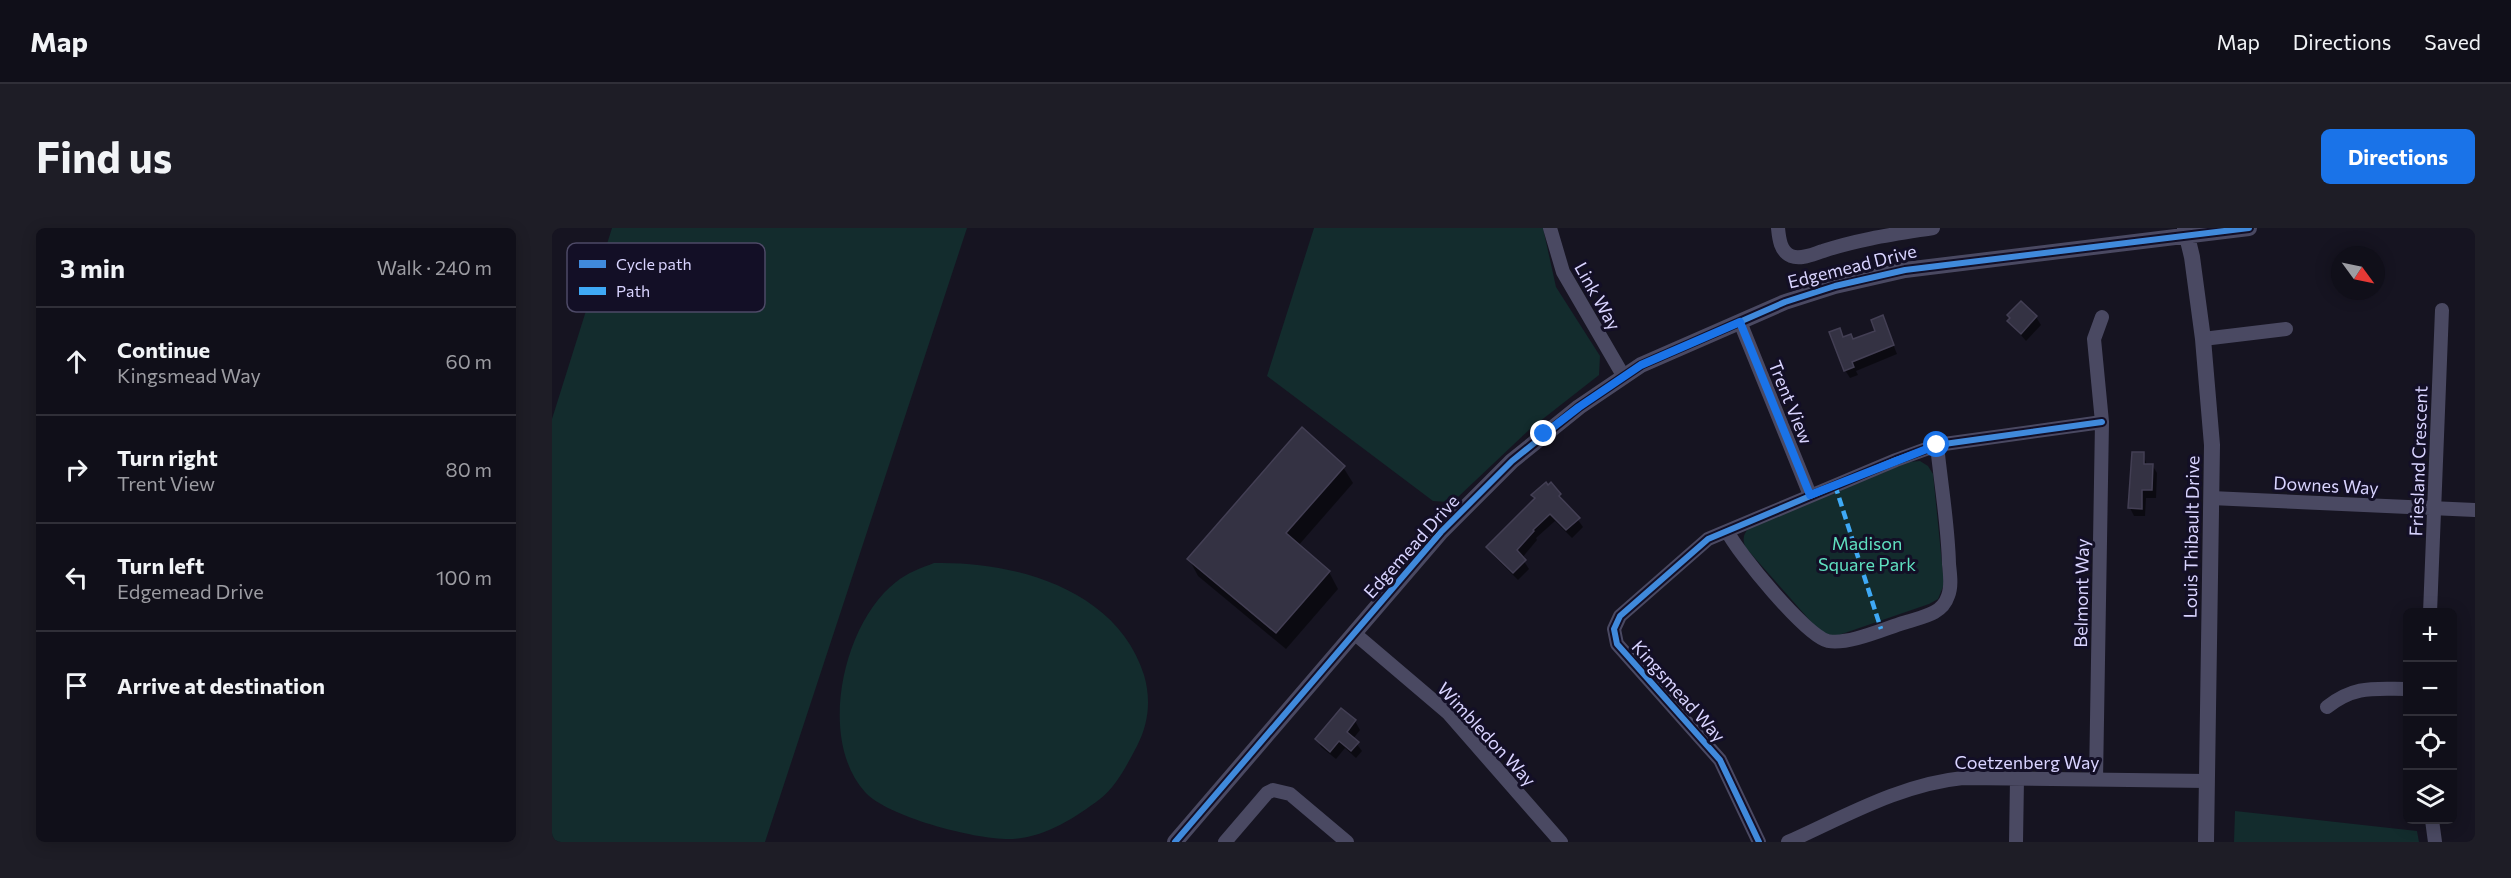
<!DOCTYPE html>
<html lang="en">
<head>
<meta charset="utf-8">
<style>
	body { margin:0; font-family:Commissioner,sans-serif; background:#1e1d26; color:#f1f3f6 }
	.controls { position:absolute; right:18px; bottom:18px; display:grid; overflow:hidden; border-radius:9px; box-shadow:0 3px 15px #0003 }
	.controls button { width:54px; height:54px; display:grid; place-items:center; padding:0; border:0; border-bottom:2px solid #302f38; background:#100f19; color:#f1f3f6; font:30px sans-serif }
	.compass { position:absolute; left:1779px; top:18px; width:54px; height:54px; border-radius:50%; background:#100f19; box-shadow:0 3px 15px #0003; rotate:123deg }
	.stop { position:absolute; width:18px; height:18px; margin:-14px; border:4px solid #1a73e8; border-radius:50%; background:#fff }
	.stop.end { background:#1a73e8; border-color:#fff; box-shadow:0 2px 6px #0008 }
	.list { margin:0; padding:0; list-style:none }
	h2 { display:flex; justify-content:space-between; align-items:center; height:78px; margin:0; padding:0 24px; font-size:26px }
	h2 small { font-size:20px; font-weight:400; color:#9c9ca2 }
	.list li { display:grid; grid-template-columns:39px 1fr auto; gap:18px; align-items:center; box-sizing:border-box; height:108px; padding:0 24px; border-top:2px solid #302f38 }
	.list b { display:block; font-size:22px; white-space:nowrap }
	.list p { margin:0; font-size:20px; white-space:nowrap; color:#9c9ca2 }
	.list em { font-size:20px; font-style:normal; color:#9c9ca2 }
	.icon { flex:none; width:33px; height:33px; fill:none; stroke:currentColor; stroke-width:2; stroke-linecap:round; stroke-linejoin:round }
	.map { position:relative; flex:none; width:1923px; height:614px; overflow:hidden; border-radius:9px }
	header { display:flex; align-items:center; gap:36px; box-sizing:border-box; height:84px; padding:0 30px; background:#100f19; border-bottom:2px solid #302f38 }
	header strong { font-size:28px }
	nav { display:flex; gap:33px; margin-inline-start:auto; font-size:21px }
	.intro { display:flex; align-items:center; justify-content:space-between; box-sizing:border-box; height:144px; padding:0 36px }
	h1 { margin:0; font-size:42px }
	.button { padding:15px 27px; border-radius:9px; background:#1a73e8; color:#fff; font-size:21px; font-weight:700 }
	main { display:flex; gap:36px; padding:0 36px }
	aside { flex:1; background:#100f19; border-radius:9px; box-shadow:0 3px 15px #0003 }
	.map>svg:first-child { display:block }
	.green { fill:#132c2d }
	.shadow { fill:#0007 }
	.building { fill:#343243; stroke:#433f54; stroke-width:1.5 }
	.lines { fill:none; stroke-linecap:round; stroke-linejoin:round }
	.minor { stroke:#4a4962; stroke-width:14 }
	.tertiary { stroke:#4a4962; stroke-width:16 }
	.quiet { stroke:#3fa9f5; stroke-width:4.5; stroke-dasharray:9 4.5; stroke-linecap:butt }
	.cycleway-casing { stroke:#130f26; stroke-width:10 }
	.cycleway { stroke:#408adc; stroke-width:6 }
	.route { stroke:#1a73e8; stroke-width:8 }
	.labels { text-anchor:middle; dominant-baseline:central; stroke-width:6; stroke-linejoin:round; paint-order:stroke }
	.street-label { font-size:18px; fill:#d9d4ff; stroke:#130f26 }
	.park-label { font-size:18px; fill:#5fe0c0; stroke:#130f26 }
	.key { fill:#130f26; stroke:#4e4a67; stroke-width:1.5 }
	.key-label { font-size:16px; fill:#d9d4ff }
</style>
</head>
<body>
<header>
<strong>Map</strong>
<nav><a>Map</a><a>Directions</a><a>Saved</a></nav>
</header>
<div class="intro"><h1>Find us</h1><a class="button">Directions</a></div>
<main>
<aside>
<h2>3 min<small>Walk · 240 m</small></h2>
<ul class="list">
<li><svg class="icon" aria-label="ahead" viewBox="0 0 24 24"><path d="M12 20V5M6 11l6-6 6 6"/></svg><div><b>Continue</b><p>Kingsmead Way</p></div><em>60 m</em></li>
<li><svg class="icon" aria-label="right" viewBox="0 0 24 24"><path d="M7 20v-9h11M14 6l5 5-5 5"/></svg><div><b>Turn right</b><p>Trent View</p></div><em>80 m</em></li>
<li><svg class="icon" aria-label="left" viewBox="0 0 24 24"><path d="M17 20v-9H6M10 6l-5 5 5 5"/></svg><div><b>Turn left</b><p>Edgemead Drive</p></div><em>100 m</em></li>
<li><svg class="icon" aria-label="arrive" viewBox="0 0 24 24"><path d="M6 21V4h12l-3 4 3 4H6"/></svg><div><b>Arrive at destination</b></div></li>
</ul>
</aside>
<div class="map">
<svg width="1923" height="614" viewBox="0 0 1923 614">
	<rect width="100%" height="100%" fill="#161421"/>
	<path class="green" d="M60 0H415L213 614H0V191Z
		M762 0H991L1004 59 1048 128 1047 147 978 201 906 269 896 274 881 273 715 148Z
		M1368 233 1376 238 1381 246 1392 356 1386 371 1377 376 1284 408 1269 405 1194 320C1190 312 1191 306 1197 300L1357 234Z
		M382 335C462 333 565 361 592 447 599 471 597 495 585 518 576 535 564 559 548 571 523 590 493 609 461 611 428 613 335 589 313 564 265 511 291 395 344 354 355 345 369 340 382 335Z
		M1683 583 1865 603 1867 614H1682Z"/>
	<path class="shadow" d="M1469 75 1484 89 1489 97 1474 113 1457 93Z
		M1330 89 1345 126 1304 143 1306 147 1298 150 1293 142 1287 101 1292 110 1301 113 1325 104Z
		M1591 226 1595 237H1600L1605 245 1604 270H1594L1593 288H1582L1578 280Z
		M791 239 801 255 746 318 777 344 786 361 734 421 646 348 637 331Z
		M981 267H1008L1031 299 1020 310 1003 293 984 310 985 312 970 330 977 341 966 352 941 327 936 319 984 272Z
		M789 482 803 493 808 502 801 511 810 523 804 530 793 520 784 531 769 519 765 511Z"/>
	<path class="building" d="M1469 73 1485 88 1469 106 1455 93 1458 90 1455 87Z
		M1331 87 1342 117 1300 134 1302 139 1292 143 1277 104 1288 100 1291 109 1299 106 1301 111 1323 103 1319 92Z
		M750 199 793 238 734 305 778 343 724 405 635 331Z
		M1580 224H1592V236H1601L1600 262H1590V281L1576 280Z
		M994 254 996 257 999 254 1009 266 1007 268 1028 290 1014 302 998 286 981 302 982 303 965 322 974 332 961 345 934 319 983 270 979 267Z
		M789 480 804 492 795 504 807 514 799 523 787 513 778 524 763 511Z"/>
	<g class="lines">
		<path class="minor" d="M998 0 1011 44 1072 149
			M1226 0C1227 10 1228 23 1239 28 1249 32 1261 26 1271 23 1307 11 1344 6 1381 0
			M1188 94 1258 267
			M1651 111 1734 101
			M1659 270 1923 282
			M1175 303C1186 325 1254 408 1276 413 1296 417 1332 401 1351 395 1369 389 1390 387 1396 368 1400 358 1398 346 1397 336 1396 296 1389 257 1385 217
			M1878 385 1890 82
			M802 405 896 485 1009 614
			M1775 479C1803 457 1822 461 1856 461
			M1544 552 1550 194 1542 111 1550 89
			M1880 592 1883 614
			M673 614 715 565 721 562 738 566 795 614
			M1207 614 1168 532 1065 416 1062 401 1068 388 1156 311 1344 232 1385 217 1550 194
			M1236 614C1292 589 1349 556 1411 550L1655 553
			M1464 614 1465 551"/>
		<path class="tertiary" d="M1633 0 1640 29 1651 111 1660 217 1654 614
			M623 614 889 304 960 233 1027 179 1089 137 1233 74 1283 58 1353 42 1697 0"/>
		<path class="quiet" d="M1283 257 1329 401"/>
		<g class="cycleway-casing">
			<path id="cycleway" d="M623 614 889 304 960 233 1027 179 1089 137 1233 74 1283 58 1353 42 1697 0
				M1207 614 1168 532 1065 416 1062 401 1068 388 1156 311 1344 232 1385 217 1550 194"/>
		</g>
		<use href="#cycleway" class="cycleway"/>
	</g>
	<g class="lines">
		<path class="route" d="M992 206 1027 179 1089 137 1188 94 1258 267 1385 217"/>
	</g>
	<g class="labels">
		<g class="street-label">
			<text transform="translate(1300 38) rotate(-14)">Edgemead Drive</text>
			<text transform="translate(1046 68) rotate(61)">Link Way</text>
			<text transform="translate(1239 174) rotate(68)">Trent View</text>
			<text transform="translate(1866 233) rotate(-88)">Friesland Crescent</text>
			<text transform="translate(1774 257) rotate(3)">Downes Way</text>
			<text transform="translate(1639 309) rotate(-89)">Louis Thibault Drive</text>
			<text transform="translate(859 318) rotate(-48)">Edgemead Drive</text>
			<text transform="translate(1529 365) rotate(-89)">Belmont Way</text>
			<text transform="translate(1127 463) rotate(48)">Kingsmead Way</text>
			<text transform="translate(935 506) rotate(47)">Wimbledon Way</text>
			<text x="1475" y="534">Coetzenberg Way</text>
		</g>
		<g class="park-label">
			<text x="1315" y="315">Madison<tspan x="1315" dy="21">Square Park</tspan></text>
		</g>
	</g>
	<rect x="15" y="15" width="198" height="69" rx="9" class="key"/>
	<rect x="27" y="32" width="27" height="8" fill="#408adc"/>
	<rect x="27" y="59" width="27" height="8" fill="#3fa9f5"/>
	<g class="key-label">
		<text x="64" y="42">Cycle path</text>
		<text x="64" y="69">Path</text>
	</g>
</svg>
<div class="controls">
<button>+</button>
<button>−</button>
<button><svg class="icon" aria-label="locate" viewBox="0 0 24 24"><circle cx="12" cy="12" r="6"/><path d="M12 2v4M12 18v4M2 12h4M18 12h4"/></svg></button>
<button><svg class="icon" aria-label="layers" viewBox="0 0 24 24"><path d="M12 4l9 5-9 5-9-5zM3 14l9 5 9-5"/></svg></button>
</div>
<svg class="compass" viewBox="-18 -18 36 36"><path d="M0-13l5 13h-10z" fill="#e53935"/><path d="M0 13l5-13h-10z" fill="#9c9ca2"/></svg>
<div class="stop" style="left:1385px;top:217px"></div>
<div class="stop end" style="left:992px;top:206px"></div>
</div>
</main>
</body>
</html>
